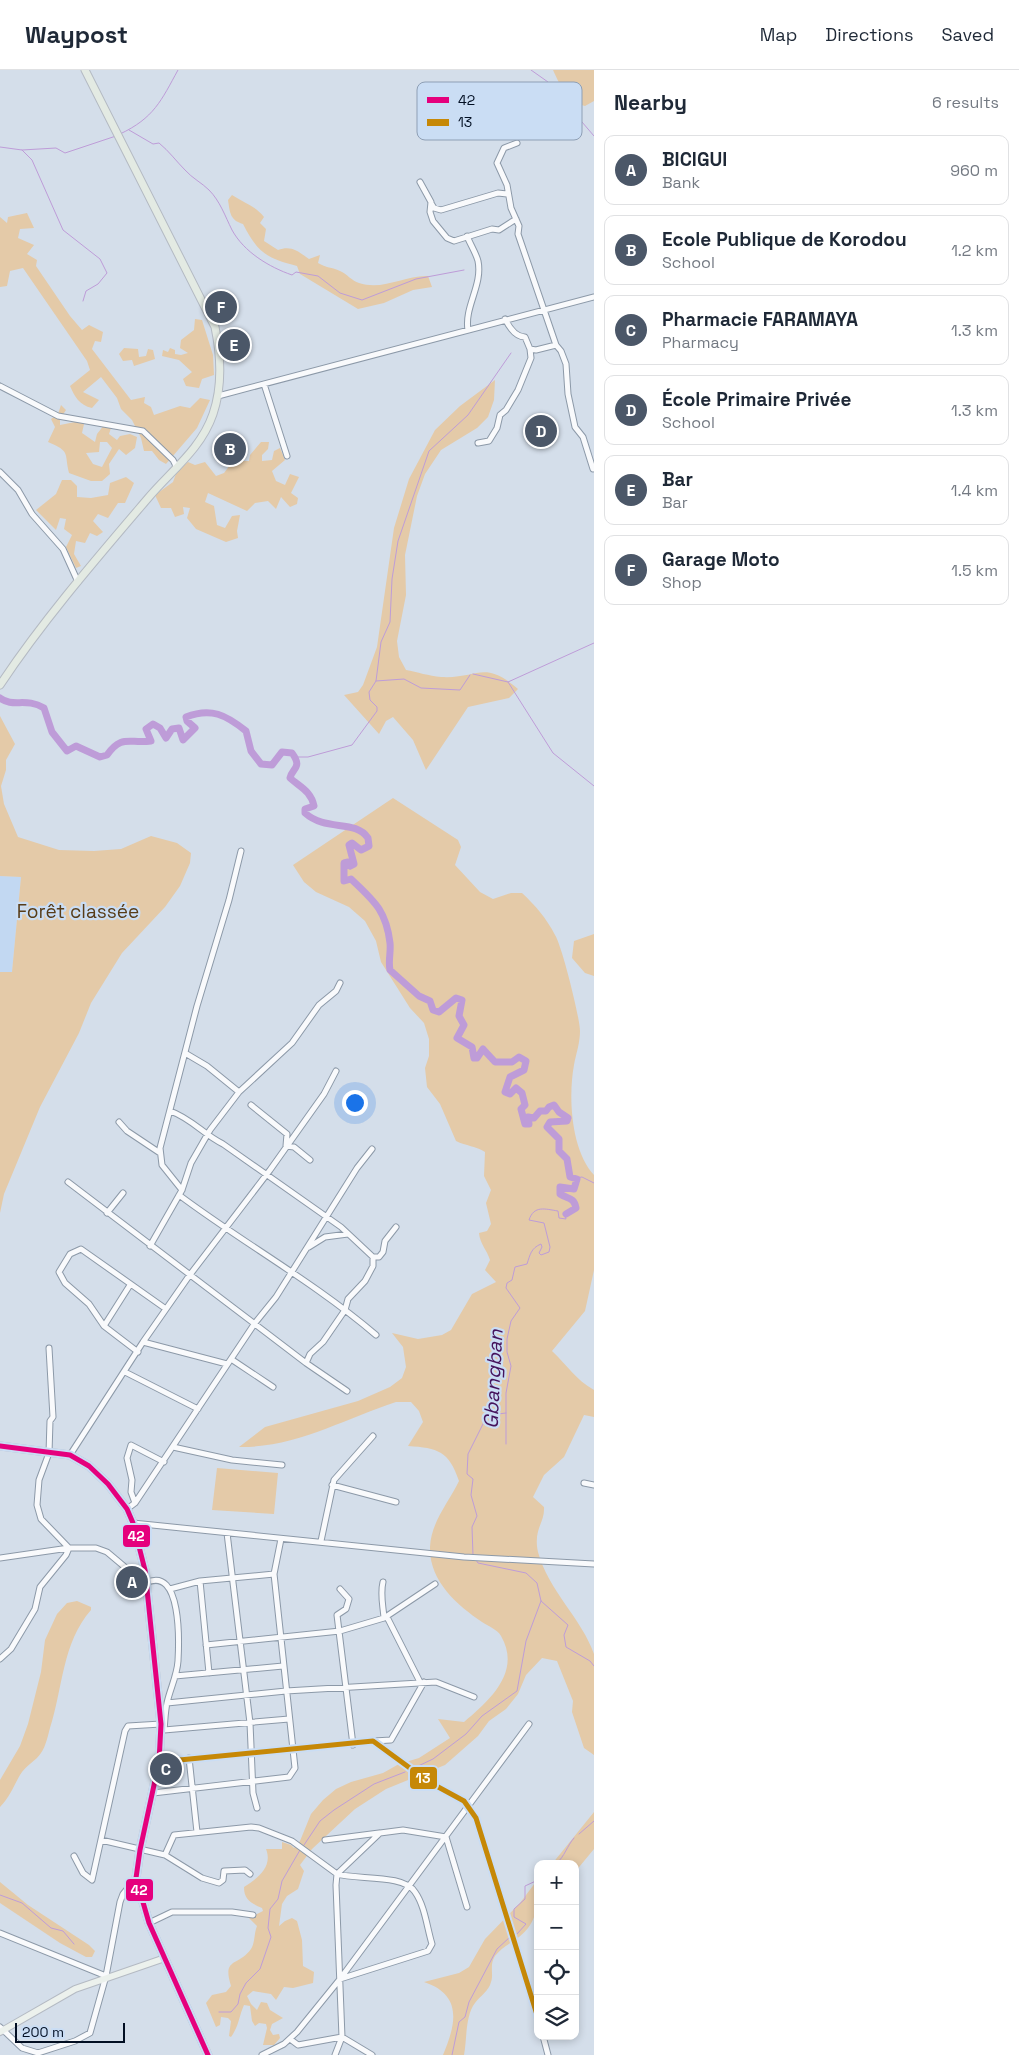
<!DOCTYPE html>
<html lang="en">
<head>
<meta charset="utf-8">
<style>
	body { margin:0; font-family:"Space Grotesk",sans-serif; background:#f2f2f3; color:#1f2937 }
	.controls { position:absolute; right:15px; bottom:15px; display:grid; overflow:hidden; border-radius:10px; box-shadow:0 2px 8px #0003 }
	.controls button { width:45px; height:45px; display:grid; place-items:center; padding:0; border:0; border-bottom:1px solid #e0e1e3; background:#fff; color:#1f2937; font:25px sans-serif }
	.scale { position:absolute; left:15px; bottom:12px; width:110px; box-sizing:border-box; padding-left:5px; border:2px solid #010e22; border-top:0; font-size:14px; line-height:18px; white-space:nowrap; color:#010e22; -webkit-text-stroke:4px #caddf4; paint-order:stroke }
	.you { position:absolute; left:354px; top:1032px; width:18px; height:18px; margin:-12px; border:4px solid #fff; border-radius:50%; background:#1a73e8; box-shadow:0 0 0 8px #1a73e833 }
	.badge { display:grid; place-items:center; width:32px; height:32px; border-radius:50%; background:#4b5768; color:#fff; font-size:16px; font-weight:700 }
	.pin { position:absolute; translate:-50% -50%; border:2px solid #fff; box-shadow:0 1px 5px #0006 }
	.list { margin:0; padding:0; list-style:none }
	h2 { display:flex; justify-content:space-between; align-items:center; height:65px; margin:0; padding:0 20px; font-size:21px }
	h2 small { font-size:16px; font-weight:400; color:#747a83 }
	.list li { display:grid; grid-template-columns:32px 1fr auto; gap:15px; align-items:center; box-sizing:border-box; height:70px; margin:0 10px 10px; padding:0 10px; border:1px solid #e0e1e3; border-radius:10px }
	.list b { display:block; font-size:19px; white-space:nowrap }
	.list p { margin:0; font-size:16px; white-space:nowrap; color:#747a83 }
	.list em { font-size:16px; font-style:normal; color:#747a83 }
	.icon { flex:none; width:28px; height:28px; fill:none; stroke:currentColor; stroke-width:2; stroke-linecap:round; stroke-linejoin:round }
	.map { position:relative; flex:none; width:594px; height:1985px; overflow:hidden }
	header { display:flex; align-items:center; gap:30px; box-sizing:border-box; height:70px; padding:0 25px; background:#fff; border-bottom:1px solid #e0e1e3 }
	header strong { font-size:24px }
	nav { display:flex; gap:28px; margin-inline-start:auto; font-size:18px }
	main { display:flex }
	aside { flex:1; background:#fff }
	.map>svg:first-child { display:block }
	.built { fill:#c2d8f2 }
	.green { fill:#e4caa8; fill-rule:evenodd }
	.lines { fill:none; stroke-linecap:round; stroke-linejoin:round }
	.stream { stroke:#be9cd8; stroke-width:1 }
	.river { stroke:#be9cd8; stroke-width:7 }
	.minor-casing { stroke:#8c99a8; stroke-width:7 }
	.major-casing { stroke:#b4bac3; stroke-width:8 }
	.highway-casing { stroke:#b4bac3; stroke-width:9 }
	.minor { stroke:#f9fafc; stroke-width:5 }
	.major { stroke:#ecf1ed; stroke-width:6 }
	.highway { stroke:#e3eae3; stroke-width:7 }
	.bus-1-casing { stroke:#caddf4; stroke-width:9 }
	.bus-2-casing { stroke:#caddf4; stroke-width:9 }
	.bus-1 { stroke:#e5007d; stroke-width:5 }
	.bus-2 { stroke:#c68807; stroke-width:5 }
	.labels { text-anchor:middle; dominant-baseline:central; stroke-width:4.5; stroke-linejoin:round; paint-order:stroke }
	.park-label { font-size:19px; fill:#573c18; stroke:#caddf4 }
	.water-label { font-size:20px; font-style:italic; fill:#45135c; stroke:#caddf4 }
	.key { fill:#caddf4; stroke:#8e9fb5; stroke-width:1 }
	.key-label { font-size:14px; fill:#010e22 }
	.line-badge { stroke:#caddf4; stroke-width:2 }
	.badge-label { font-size:14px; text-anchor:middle; font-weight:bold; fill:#fff }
</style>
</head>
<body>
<header>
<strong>Waypost</strong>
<nav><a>Map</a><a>Directions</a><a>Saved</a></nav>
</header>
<main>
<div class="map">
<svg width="594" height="1985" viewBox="0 0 594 1985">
	<rect width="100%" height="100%" fill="#d4deea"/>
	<path class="built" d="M0 806 21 807 12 902H0Z"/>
	<path class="green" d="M553 0H594V31L585 36C566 31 561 17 553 0Z
		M232 125C244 133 256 136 264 147L260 153 266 159 264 171 278 180C291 175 298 181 309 189L320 185 318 193C326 198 332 197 340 201 347 204 352 211 359 213 383 221 405 205 428 206L432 217 413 220 384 233 358 239 300 204 297 196C266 188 258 183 243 154 230 150 230 143 228 130Z
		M27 143 34 158 20 159 18 168 34 175 27 184 37 190 36 196 70 246 82 260 89 255 103 262 101 272 95 271 92 279 131 330 145 327 144 333 151 337 154 345 180 336 190 338 200 328 210 330 197 358 166 394 159 390 152 381H144L141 368 132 350 121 339 117 328 101 307 83 322 99 330 92 338C79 335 75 327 70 316L90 300 87 291 23 198 10 201 7 216 0 217V147L7 153 8 147Z
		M195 249 202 250 213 285 214 305 202 309 199 318 186 316 183 309 192 302 179 290 162 286 163 280 168 282 170 278 175 280V284L181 285 188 283 180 278 181 270 194 260Z
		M124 278 138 279 139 287 146 286 148 279 153 280 155 289 134 296 132 290 123 291 119 284Z
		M495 310 494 330 488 347 477 358 441 380 425 404 417 426 405 485 406 525 397 571 399 587 406 600C417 602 429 606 441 607 479 609 483 589 518 619L509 628 468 637 426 700 413 670 393 647 386 651 379 664 344 625 358 622 363 615 377 577 394 458 409 409 435 360 460 336Z
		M61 335 66 340 60 349V355L80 351 84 354 82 363 95 372 97 364 104 355 111 358 109 364 117 370 120 366 130 364 137 367 135 378 126 385 119 379 109 394 110 404 102 411H91L69 403C64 382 71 382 48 372L55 357 51 349 58 344ZM100 372H107L112 378 102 397 93 394 86 383 99 382Z
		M261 372H269L268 379 262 385V391L272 390 274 381 280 378 285 390 272 401 276 411 285 415 290 404 299 407 291 423 298 428 297 434 290 437 281 427 276 439 268 431 255 433 247 441 208 423 205 432 214 436 217 455 225 458 232 446 240 445 237 461 238 468 226 472 196 459 187 448 190 438 183 437 184 444 175 447 171 438H161L155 425 173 412 177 401 188 392 195 395 205 392 216 406 224 403 233 391H249L250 385Z
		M126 407 134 413 125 433H118L108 448 98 444 93 451 103 462 97 466 90 463 85 473 76 471 74 484 81 496 76 498 66 477 72 465 64 459 66 449 60 448 56 460 36 440 56 424 62 410H71L77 416V427L91 428 108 425 110 413Z
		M0 646 15 674 6 690V700L1 716 4 734 18 767 59 780 94 781 121 779 151 766 177 773 191 783 190 793 180 816 165 837 122 883 91 933 79 963 40 1037 4 1124 0 1143V902H12L21 807 0 806Z
		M393 728 458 770 461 777 455 795 480 822 493 829 511 823H522C535 835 547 849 555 865 562 876 580 948 580 961 580 973 576 984 574 995 568 1027 571 1080 594 1105V1200L585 1241 552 1281C568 1296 575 1309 594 1320V1347L584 1345 564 1387 544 1405 533 1427 544 1437C545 1453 533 1459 538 1482 548 1520 582 1549 594 1584V1685L584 1678 572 1642 573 1631 557 1591 542 1588 526 1605 518 1624 506 1639 489 1651 478 1666 445 1695 386 1719 355 1739 312 1779 300 1795 304 1801 298 1819 287 1826 282 1834 279 1856 285 1851 292 1848 297 1851 302 1870 303 1896 314 1902 313 1913 293 1918 284 1917 276 1930 271 1924 253 1921 247 1926 251 1934 257 1940 261 1932 267 1933 270 1940 283 1948 272 1954 270 1960 273 1965 279 1964 280 1968 274 1975H263L267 1958 266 1954 259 1953 255 1956 252 1951 250 1936 244 1935C239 1946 239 1956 231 1967L229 1966 231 1951 228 1948 221 1947 220 1955 216 1957 206 1933 212 1925 226 1922 231 1916C222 1887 238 1897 251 1879 255 1873 254 1863 257 1856L249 1848 263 1841 262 1838C251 1833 244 1830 244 1817 258 1808 273 1797 266 1779H282V1772L291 1775 294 1778 300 1771 311 1744 323 1730 336 1719 351 1712 383 1703 399 1694 419 1688 450 1668 438 1649 464 1652C489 1631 522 1602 501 1566 498 1560 488 1556 482 1552 457 1535 429 1511 430 1477 431 1452 449 1432 459 1411 449 1381 438 1378 408 1376L423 1352 419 1341 411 1332H396C344 1349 295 1378 239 1377L265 1357 358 1331 390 1317 402 1308 406 1297 403 1277 392 1263 418 1269 442 1265 451 1260 472 1224 496 1212 485 1200 490 1190C487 1180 480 1174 479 1163L487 1161 491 1154 486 1133 491 1120 484 1106 485 1082C476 1076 466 1076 456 1071L440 1034 427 1017 425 998 429 986V969L424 953 410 938 381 892 376 871 365 851 349 837 316 822 304 812 293 795Z
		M594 864V906L585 903 572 888 574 871Z
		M217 1398 278 1403 274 1444 212 1440Z
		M77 1531 91 1537V1540C62 1573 63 1618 50 1658 48 1665 46 1676 41 1683 36 1691 26 1695 20 1705 13 1717 10 1727 0 1737V1710L20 1676 28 1654 41 1602 45 1570 57 1544 67 1533Z
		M594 1742V1779L575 1802V1794H552Z
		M538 1809C538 1832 539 1851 519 1867 511 1873 501 1878 495 1886 489 1895 494 1904 491 1912 489 1921 480 1926 475 1933 465 1946 467 1970 464 1985H443C456 1954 463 1925 424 1912L459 1903 469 1897 485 1869 520 1833Z
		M0 1812 28 1835 89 1875 95 1881 92 1887H86L60 1873 0 1833Z"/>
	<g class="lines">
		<path class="stream" d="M531 0 548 12 556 21 562 35 576 45 594 66
			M129 60 153 74 159 73C169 81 176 91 185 100 192 108 202 113 209 120 220 131 225 146 232 160 244 182 269 197 292 205L296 202 318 206 340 223 362 230 416 209 464 200
			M120 64C154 48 161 31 178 0
			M0 77 22 80 56 78 65 83 116 66
			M22 80 32 90 63 160 100 189 107 203 98 214 86 221 83 231
			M473 604 508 612 594 573
			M376 611 404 609 421 618 460 620 470 605
			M508 612 553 683 594 716
			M295 687H308L352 675 377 641V637L370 630 369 622 376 611 381 572 390 552 392 509 398 471 429 381 468 345 511 283
			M576 1108 582 1107 594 1113
			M506 1374V1323L511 1296 507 1282V1269L511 1251 520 1238 506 1218 507 1213 512 1210 515 1197 527 1194C530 1185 531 1178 541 1174L542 1177 539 1183 541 1185 549 1182 550 1177 544 1153 529 1150C534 1135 545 1139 558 1141L559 1148 566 1149 565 1145
			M473 1485 472 1457 477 1446 471 1425 473 1409 467 1404 468 1384 485 1350 490 1345 506 1343
			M476 1490 478 1493 526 1503 537 1513 541 1531 568 1555 564 1565 566 1577 590 1591 594 1596
			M414 1698 433 1689 466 1664 482 1646 517 1621 526 1571 541 1531
			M579 1764 594 1751
			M304 1775 320 1751 334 1740 374 1714 405 1702
			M556 1794C565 1786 567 1776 574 1768
			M0 1825 22 1833 51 1858 63 1861 74 1874
			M517 1864 526 1854 514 1847V1839L525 1829V1816L538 1810
			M219 1942H231L238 1934 240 1924 246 1913 260 1899 271 1867 268 1858 270 1839 278 1829 282 1811 300 1780
			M452 1985 459 1952 465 1947 469 1932 497 1879 510 1867"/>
		<path class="river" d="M0 628C13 638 26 627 44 638L52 662 67 681 76 676 100 687 107 685C122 664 129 674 151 671L146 659 153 654 160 658 166 668 172 659 179 658 183 670 195 658 187 651 186 647C211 637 226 645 246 661L251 681 261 694 272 695 282 682 292 683C303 698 292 698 290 708 300 717 311 721 314 736L305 739V743C326 762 355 749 368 768L369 776 361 780 352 773 349 775 354 794 350 796 348 792 344 793V811L351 809C374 831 386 840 390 873 391 883 388 891 390 900L419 926 430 931 433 940 439 942 456 928 462 930 459 946 464 955 457 968 472 977 474 988H477L483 979 495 992H512L519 987 526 991 524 1000 510 1007 505 1022 510 1024 516 1018 522 1023 525 1035 521 1039 525 1054H529L528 1047 534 1048 540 1041H546L549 1037 554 1035 559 1042 568 1048 567 1051 550 1052 547 1057 559 1069V1081L567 1089 570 1107 577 1109 574 1119 560 1117V1124C568 1129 574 1127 576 1138L566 1144"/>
		<g class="minor-casing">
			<path id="minor" d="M517 73 504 78 497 93 507 115 511 138 519 156 518 164 556 275 561 281 566 294 568 324 575 357 583 367 593 399
				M420 112 431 132 430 142 433 151 447 168 454 171 492 159 499 160 516 149
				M431 133 434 138 441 140 498 123 507 124
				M467 166C470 174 476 183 478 191 483 215 464 237 468 260
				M530 279 536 280 556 275
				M264 314 287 386
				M0 316 58 346 143 361 173 390 177 398
				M218 326 594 227
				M478 373 489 371 497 358 500 345 506 340 518 320 531 288 530 279 525 267C516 267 509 257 505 249
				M0 402 18 420 32 444 63 479 78 512
				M185 983 207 996 239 1022
				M251 1035 287 1064 286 1076 294 1077 310 1090
				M170 1041C191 1048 204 1065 223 1074L341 1157 373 1187H379L383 1182 385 1171 396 1157
				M119 1052 127 1061 160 1083
				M68 1112 306 1293 347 1321
				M182 1120 162 1095 160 1078 197 936 229 830 241 781
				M179 1125C243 1173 314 1212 376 1265
				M107 1143 123 1123
				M150 1176 182 1120 191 1093 210 1060 239 1022 292 973 319 935 336 921 340 913
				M309 1177 325 1167 348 1164
				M104 1256 130 1215
				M143 1272 227 1294
				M138 1282 104 1256 89 1234 65 1213 59 1202 70 1184 81 1179 166 1239
				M231 1289 273 1317
				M306 1293 310 1284 323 1272 345 1240 348 1229 365 1211 373 1196V1187
				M125 1302 198 1339
				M173 1377 232 1390 282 1395
				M70 1385 143 1272 189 1206 270 1100 324 1024 336 1001
				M584 1413 594 1415
				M332 1415 396 1432
				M135 1433 131 1422 132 1410 127 1388 131 1375 164 1392
				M127 1439 135 1433 255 1253 276 1227 357 1098 372 1079
				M133 1453 464 1487 594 1494
				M227 1463 250 1653 253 1723 257 1738
				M321 1471 334 1410 373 1366
				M0 1488 69 1478H96L107 1482 126 1498 145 1500
				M200 1511 209 1603
				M383 1512C380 1524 383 1535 384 1548
				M146 1513C182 1495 179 1573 178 1591 177 1606 170 1619 167 1633 165 1642 165 1651 164 1660H161
				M170 1519 200 1511 274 1504
				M340 1519 349 1529 346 1539 337 1545 353 1675
				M387 1547 420 1612
				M206 1575 340 1561 384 1548 435 1514
				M0 1589 11 1579 35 1539 40 1517 66 1485 69 1478 41 1449 37 1435 39 1410 49 1383 50 1351 53 1347 49 1278
				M175 1606 283 1596
				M167 1633 286 1621 436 1612 474 1627
				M164 1660 289 1649
				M374 1671 391 1670 424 1612
				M189 1688 197 1762
				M159 1692 373 1671 429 1712 464 1731 476 1748 538 1948
				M153 1723 289 1707 295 1698 274 1504 281 1469
				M101 1770 165 1785 202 1808 219 1813 223 1810 224 1801 245 1800 250 1804
				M325 1770 379 1763
				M165 1785 174 1765 251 1757 259 1758 292 1771 337 1804C357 1810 404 1804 415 1822 425 1836 427 1858 432 1874L428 1881 340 1909
				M74 1786 83 1803 92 1810 125 1661 128 1656 161 1654
				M149 1853 172 1842H232L253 1845
				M0 1863 106 1906
				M0 1957 22 1978 38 1983 75 1971 90 1963 106 1906 120 1832 123 1824 136 1808
				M543 1966 548 1985
				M290 1969 298 1975 342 1967 372 1985
				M262 1985 284 1974 297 1962 340 1909 529 1654
				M335 1985 342 1967 336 1815 337 1804 380 1763 403 1760 446 1767 467 1837"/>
		</g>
		<g class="major-casing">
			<path id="major" d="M0 1962 75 1919 165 1888"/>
		</g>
		<g class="highway-casing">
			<path id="highway" d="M0 615C44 549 97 488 149 427 172 400 201 379 213 344 223 315 221 286 215 257L85 0
				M0 1376 70 1385 89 1396 108 1414 127 1439 133 1453 145 1500 161 1654 159 1692 140 1780 136 1808 149 1853 208 1985"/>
		</g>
		<use href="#minor" class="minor"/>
		<use href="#major" class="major"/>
		<use href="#highway" class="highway"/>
		<g class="bus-1-casing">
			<path id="bus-1" d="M0 1376 70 1385 89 1396 108 1414 127 1439 133 1453 145 1500 161 1654 159 1692 140 1780 136 1808 149 1853 208 1985"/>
		</g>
		<g class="bus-2-casing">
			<path id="bus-2" d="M159 1692 373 1671 429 1712 464 1731 476 1748 538 1948"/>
		</g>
		<use href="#bus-1" class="bus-1"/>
		<use href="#bus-2" class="bus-2"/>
	</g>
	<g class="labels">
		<g class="park-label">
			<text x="78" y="841">Forêt classée</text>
		</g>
		<g class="water-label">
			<text transform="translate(493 1309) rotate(-87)">Gbangban</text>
		</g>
	</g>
	<rect x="417" y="12" width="165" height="58" rx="8" class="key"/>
	<rect x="427" y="27" width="22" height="6" fill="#e5007d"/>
	<rect x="427" y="49" width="22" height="7" fill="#c68807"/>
	<g class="key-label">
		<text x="458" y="35">42</text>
		<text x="458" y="57">13</text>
	</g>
	<g class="line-badge">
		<rect x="122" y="1454" width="29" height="24" rx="5" fill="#e5007d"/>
		<rect x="409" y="1696" width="29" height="24" rx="5" fill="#c68807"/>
		<rect x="125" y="1808" width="29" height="24" rx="5" fill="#e5007d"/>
	</g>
	<g class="badge-label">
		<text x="136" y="1471">42</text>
		<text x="423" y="1713">13</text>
		<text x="139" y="1825">42</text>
	</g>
</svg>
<div class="controls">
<button>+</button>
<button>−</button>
<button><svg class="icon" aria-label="locate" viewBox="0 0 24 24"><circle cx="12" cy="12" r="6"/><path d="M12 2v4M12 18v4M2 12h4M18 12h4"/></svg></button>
<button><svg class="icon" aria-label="layers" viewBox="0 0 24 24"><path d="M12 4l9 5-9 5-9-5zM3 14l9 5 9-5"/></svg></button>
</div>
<div class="scale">200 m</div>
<div class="you"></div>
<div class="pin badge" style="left:132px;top:1512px">A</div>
<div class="pin badge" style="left:230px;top:379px">B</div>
<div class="pin badge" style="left:166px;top:1699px">C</div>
<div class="pin badge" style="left:541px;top:361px">D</div>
<div class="pin badge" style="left:234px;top:275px">E</div>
<div class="pin badge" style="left:221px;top:237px">F</div>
</div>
<aside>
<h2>Nearby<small>6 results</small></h2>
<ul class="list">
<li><span class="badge">A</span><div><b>BICIGUI</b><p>Bank</p></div><em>960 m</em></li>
<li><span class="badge">B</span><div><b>Ecole Publique de Korodou</b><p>School</p></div><em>1.2 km</em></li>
<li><span class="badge">C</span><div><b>Pharmacie FARAMAYA</b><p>Pharmacy</p></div><em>1.3 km</em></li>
<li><span class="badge">D</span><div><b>École Primaire Privée</b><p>School</p></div><em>1.3 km</em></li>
<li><span class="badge">E</span><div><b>Bar</b><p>Bar</p></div><em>1.4 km</em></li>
<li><span class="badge">F</span><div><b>Garage Moto</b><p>Shop</p></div><em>1.5 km</em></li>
</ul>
</aside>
</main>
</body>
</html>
